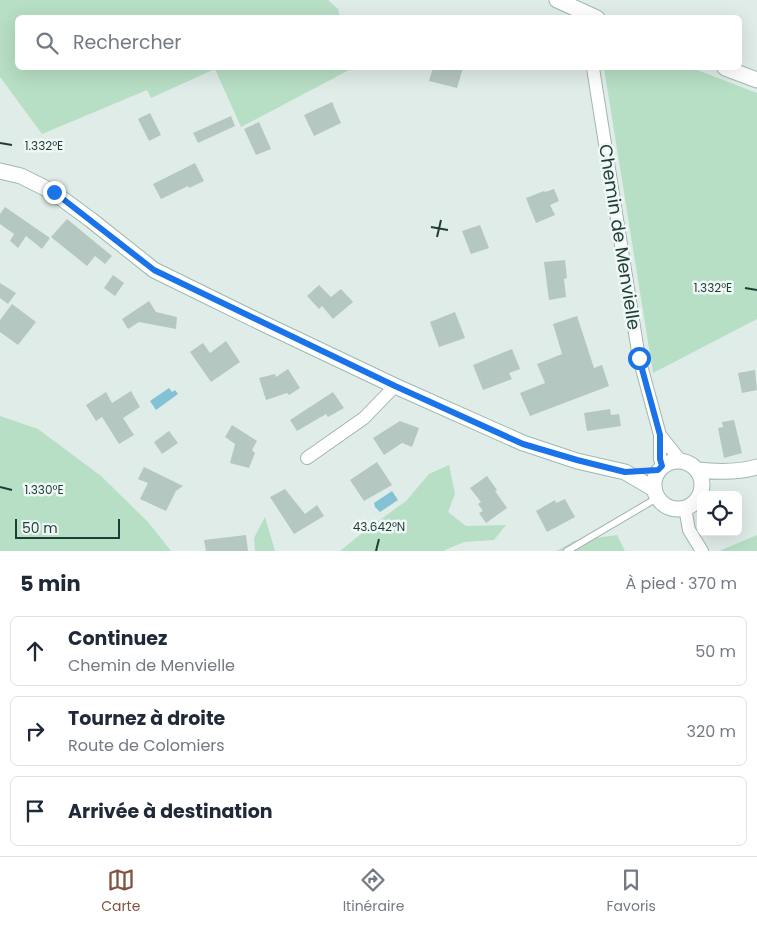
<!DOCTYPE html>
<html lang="fr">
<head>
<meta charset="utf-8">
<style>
	body { margin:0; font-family:Poppins,sans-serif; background:#f6f6f7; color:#1f2937 }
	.controls { position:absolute; right:15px; bottom:15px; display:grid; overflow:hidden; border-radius:8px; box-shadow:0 5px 20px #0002 }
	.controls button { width:45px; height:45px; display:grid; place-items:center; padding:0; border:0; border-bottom:1px solid #e0e1e3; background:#fff; color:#1f2937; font:25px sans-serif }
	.scale { position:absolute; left:15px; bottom:12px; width:105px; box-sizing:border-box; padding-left:5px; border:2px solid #1f3d38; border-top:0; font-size:14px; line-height:18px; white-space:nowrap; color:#1f3d38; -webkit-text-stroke:4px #f0f8f5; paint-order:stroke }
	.stop { position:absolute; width:15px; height:15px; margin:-11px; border:4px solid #1a73e8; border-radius:50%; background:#fff }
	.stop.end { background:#1a73e8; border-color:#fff; box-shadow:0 1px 5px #0008 }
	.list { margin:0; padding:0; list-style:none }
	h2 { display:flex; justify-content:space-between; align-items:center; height:65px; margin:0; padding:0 20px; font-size:21px }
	h2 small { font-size:16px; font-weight:400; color:#747a83 }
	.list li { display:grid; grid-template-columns:32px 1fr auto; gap:15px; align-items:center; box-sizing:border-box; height:70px; margin:0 10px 10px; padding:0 10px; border:1px solid #e0e1e3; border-radius:8px }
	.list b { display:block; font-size:19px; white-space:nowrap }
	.list p { margin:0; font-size:16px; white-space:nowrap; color:#747a83 }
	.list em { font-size:16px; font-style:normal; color:#747a83 }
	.icon { flex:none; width:28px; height:28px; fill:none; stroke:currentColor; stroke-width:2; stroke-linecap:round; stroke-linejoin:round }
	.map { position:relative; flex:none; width:757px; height:551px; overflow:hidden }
	.search { position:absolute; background:#fff; box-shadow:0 5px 20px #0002; left:15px; right:15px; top:15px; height:55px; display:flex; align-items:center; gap:12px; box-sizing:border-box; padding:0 18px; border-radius:8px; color:#747a83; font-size:19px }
	.sheet { height:305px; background:#fff }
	nav { display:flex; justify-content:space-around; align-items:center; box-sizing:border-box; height:70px; border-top:1px solid #e0e1e3; background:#fff; font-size:14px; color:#747a83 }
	nav a { display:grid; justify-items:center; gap:2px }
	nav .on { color:#825341 }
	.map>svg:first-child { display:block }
	.green { fill:#b7dfc5 }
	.water { fill:#83c2d5 }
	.building { fill:#b5c7c1 }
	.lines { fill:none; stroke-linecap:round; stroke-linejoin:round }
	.lane-casing { stroke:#a2b4af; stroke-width:8 }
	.street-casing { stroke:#a2b4af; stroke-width:14 }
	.secondary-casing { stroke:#9db9b1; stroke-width:17 }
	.lane { stroke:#fff; stroke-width:6 }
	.street { stroke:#fff; stroke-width:12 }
	.secondary { stroke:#fff; stroke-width:15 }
	.route { stroke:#1a73e8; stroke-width:6 }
	.ticks { fill:none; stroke:#1f3d38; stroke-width:2 }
	.labels { text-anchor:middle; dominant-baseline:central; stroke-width:5; stroke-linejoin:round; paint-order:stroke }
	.street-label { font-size:18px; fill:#1f3d38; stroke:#f0f8f5 }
	.ticks-label { font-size:12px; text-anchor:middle; fill:#1f3d38; stroke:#f0f8f5; stroke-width:5; stroke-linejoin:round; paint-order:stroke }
</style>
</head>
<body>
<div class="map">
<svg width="757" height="551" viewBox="0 0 757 551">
	<rect width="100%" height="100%" fill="#e0ece7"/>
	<path class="green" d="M0 0H328L338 9 340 17 18 18V68H351V69L241 127 215 69 151 98 147 90 42 134 0 77Z
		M604 68H692L757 93V319L653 373Z
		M0 416 38 429 101 476 148 522 171 551H0Z
		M449 465 455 494 448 512 466 526 506 525 494 540 464 542 443 551H340L366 530 406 501 429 474Z
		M265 517 275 551H255L254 538Z
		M757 534V551H719L757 535Z
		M617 535 625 551H557L574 541Z"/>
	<path class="water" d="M169 388 172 392 175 390 178 394 156 410 150 401Z
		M392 491 398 500 380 512 375 507 374 503Z"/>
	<path class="building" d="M433 68H463L457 88 429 81Z
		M332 102 341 123 314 136 304 115Z
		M150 113 161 135 149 141 138 119Z
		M231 116 235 126 198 143 193 133Z
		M259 122 271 149 256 155 244 129Z
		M195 163 204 181 189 188 188 186 161 199 153 184Z
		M554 189 559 201 550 205 555 215 536 223 526 198 544 191 545 192Z
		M5 207 50 238 42 249 26 236 18 248 10 241 14 234 0 224V214Z
		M67 219 112 256 105 264 95 256 87 266 51 237Z
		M480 225 489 248 471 254 462 231Z
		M565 260 567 278 564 279 566 297 549 300 544 262Z
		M113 275 124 283 115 296 104 288Z
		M0 283 16 293 8 304 0 298Z
		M319 285 331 297 341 289 353 302 333 319 322 306 319 309 307 296Z
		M149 301 156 312 177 317 176 329 139 322 128 329 122 319Z
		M12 304 36 322 18 345 0 332V320Z
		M455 312 465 338 439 347 430 322Z
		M577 316 594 368 602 365 609 386 530 416 520 393 545 383 537 364 562 354 553 324Z
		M226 341 240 362 211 382 190 352 203 343 210 353Z
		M512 349 520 369 509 373 512 379 483 390 473 365Z
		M288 369 300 388 289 395 287 393 266 400 259 378 275 374 276 377Z
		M755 370 757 390 742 393 738 373Z
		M131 391 140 407 123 418 134 435 119 444 102 417 96 421 86 405 106 392 112 403Z
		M333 392 344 408 328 417 326 414 297 431 290 420Z
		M610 409 611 415 619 414 621 426 587 431 584 413Z
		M734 420 742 453 724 458 718 428 723 427 722 422Z
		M400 421 419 428 412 447 402 443 384 455 373 438Z
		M232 425 257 441 252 450 255 453 249 468 230 463 235 444 225 437Z
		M169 431 178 443 162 454 154 442Z
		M377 462 392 485 364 501 350 480Z
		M144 467 183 486 176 491 166 511 140 499 148 483 138 479Z
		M487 476 497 490 495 491 507 508 486 523 479 513 483 511 478 504 481 502 470 488Z
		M285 489 305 514 317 505 324 516 294 534 270 497Z
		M565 499 575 517 547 532 536 511 555 500 556 503Z
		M246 535 248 551H206L204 540Z"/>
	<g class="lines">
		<g class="lane-casing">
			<path id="lane" d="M567 551 657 498"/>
		</g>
		<g class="street-casing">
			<path id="street" d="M593 68 639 358 660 435V459L663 466
				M660 435 680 460
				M307 458 364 418 395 386
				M685 508 689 530 702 551"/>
		</g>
		<g class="secondary-casing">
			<path id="secondary" d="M557 0 597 18
				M725 68 757 80
				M0 171 21 176 53 192 91 220 154 270 260 322 395 386 523 443 577 461 625 472 654 489
				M654 485a24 24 0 1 1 48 0a24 24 0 1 1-48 0Z
				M697 470C717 472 738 473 757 467"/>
		</g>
		<use href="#lane" class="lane"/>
		<use href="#street" class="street"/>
		<use href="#secondary" class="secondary"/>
	</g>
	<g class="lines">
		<path class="route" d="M54 192 154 270 395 386 523 444 577 460 625 472 658 470 662 466 660 459V435L639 358"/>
	</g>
	<path class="ticks" d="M0 143 12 145M431 227 448 230M437 237 441 220M745 288 757 290M0 487 12 490M376 551 379 539"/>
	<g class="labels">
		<g class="street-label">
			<text transform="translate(620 237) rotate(81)">Chemin de Menvielle</text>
		</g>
	</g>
	<g class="ticks-label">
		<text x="44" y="150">1.332°E</text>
		<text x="713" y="292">1.332°E</text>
		<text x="44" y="494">1.330°E</text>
		<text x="379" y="531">43.642°N</text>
	</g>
</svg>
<div class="controls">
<button><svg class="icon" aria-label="locate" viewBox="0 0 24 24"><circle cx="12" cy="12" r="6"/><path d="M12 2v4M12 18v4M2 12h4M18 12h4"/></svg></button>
</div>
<div class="scale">50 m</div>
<div class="stop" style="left:639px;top:358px"></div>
<div class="stop end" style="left:54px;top:192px"></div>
<div class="search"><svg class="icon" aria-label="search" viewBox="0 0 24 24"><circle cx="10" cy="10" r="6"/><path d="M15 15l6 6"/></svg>Rechercher</div>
</div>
<section class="sheet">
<h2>5 min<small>À pied · 370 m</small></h2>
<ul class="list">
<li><svg class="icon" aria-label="ahead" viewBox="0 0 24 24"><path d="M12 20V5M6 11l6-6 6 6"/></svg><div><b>Continuez</b><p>Chemin de Menvielle</p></div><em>50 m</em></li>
<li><svg class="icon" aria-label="right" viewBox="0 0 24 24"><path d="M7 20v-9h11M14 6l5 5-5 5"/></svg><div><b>Tournez à droite</b><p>Route de Colomiers</p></div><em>320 m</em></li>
<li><svg class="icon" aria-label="arrive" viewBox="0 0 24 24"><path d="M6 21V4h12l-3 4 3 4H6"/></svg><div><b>Arrivée à destination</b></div></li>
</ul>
</section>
<nav>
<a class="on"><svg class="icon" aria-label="map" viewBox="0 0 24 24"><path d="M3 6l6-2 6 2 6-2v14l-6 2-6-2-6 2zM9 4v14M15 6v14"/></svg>Carte</a>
<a><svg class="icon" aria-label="directions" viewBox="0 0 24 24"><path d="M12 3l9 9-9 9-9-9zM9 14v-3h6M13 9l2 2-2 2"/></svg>Itinéraire</a>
<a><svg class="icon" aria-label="saved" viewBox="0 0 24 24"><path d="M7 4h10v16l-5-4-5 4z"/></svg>Favoris</a>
</nav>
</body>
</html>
